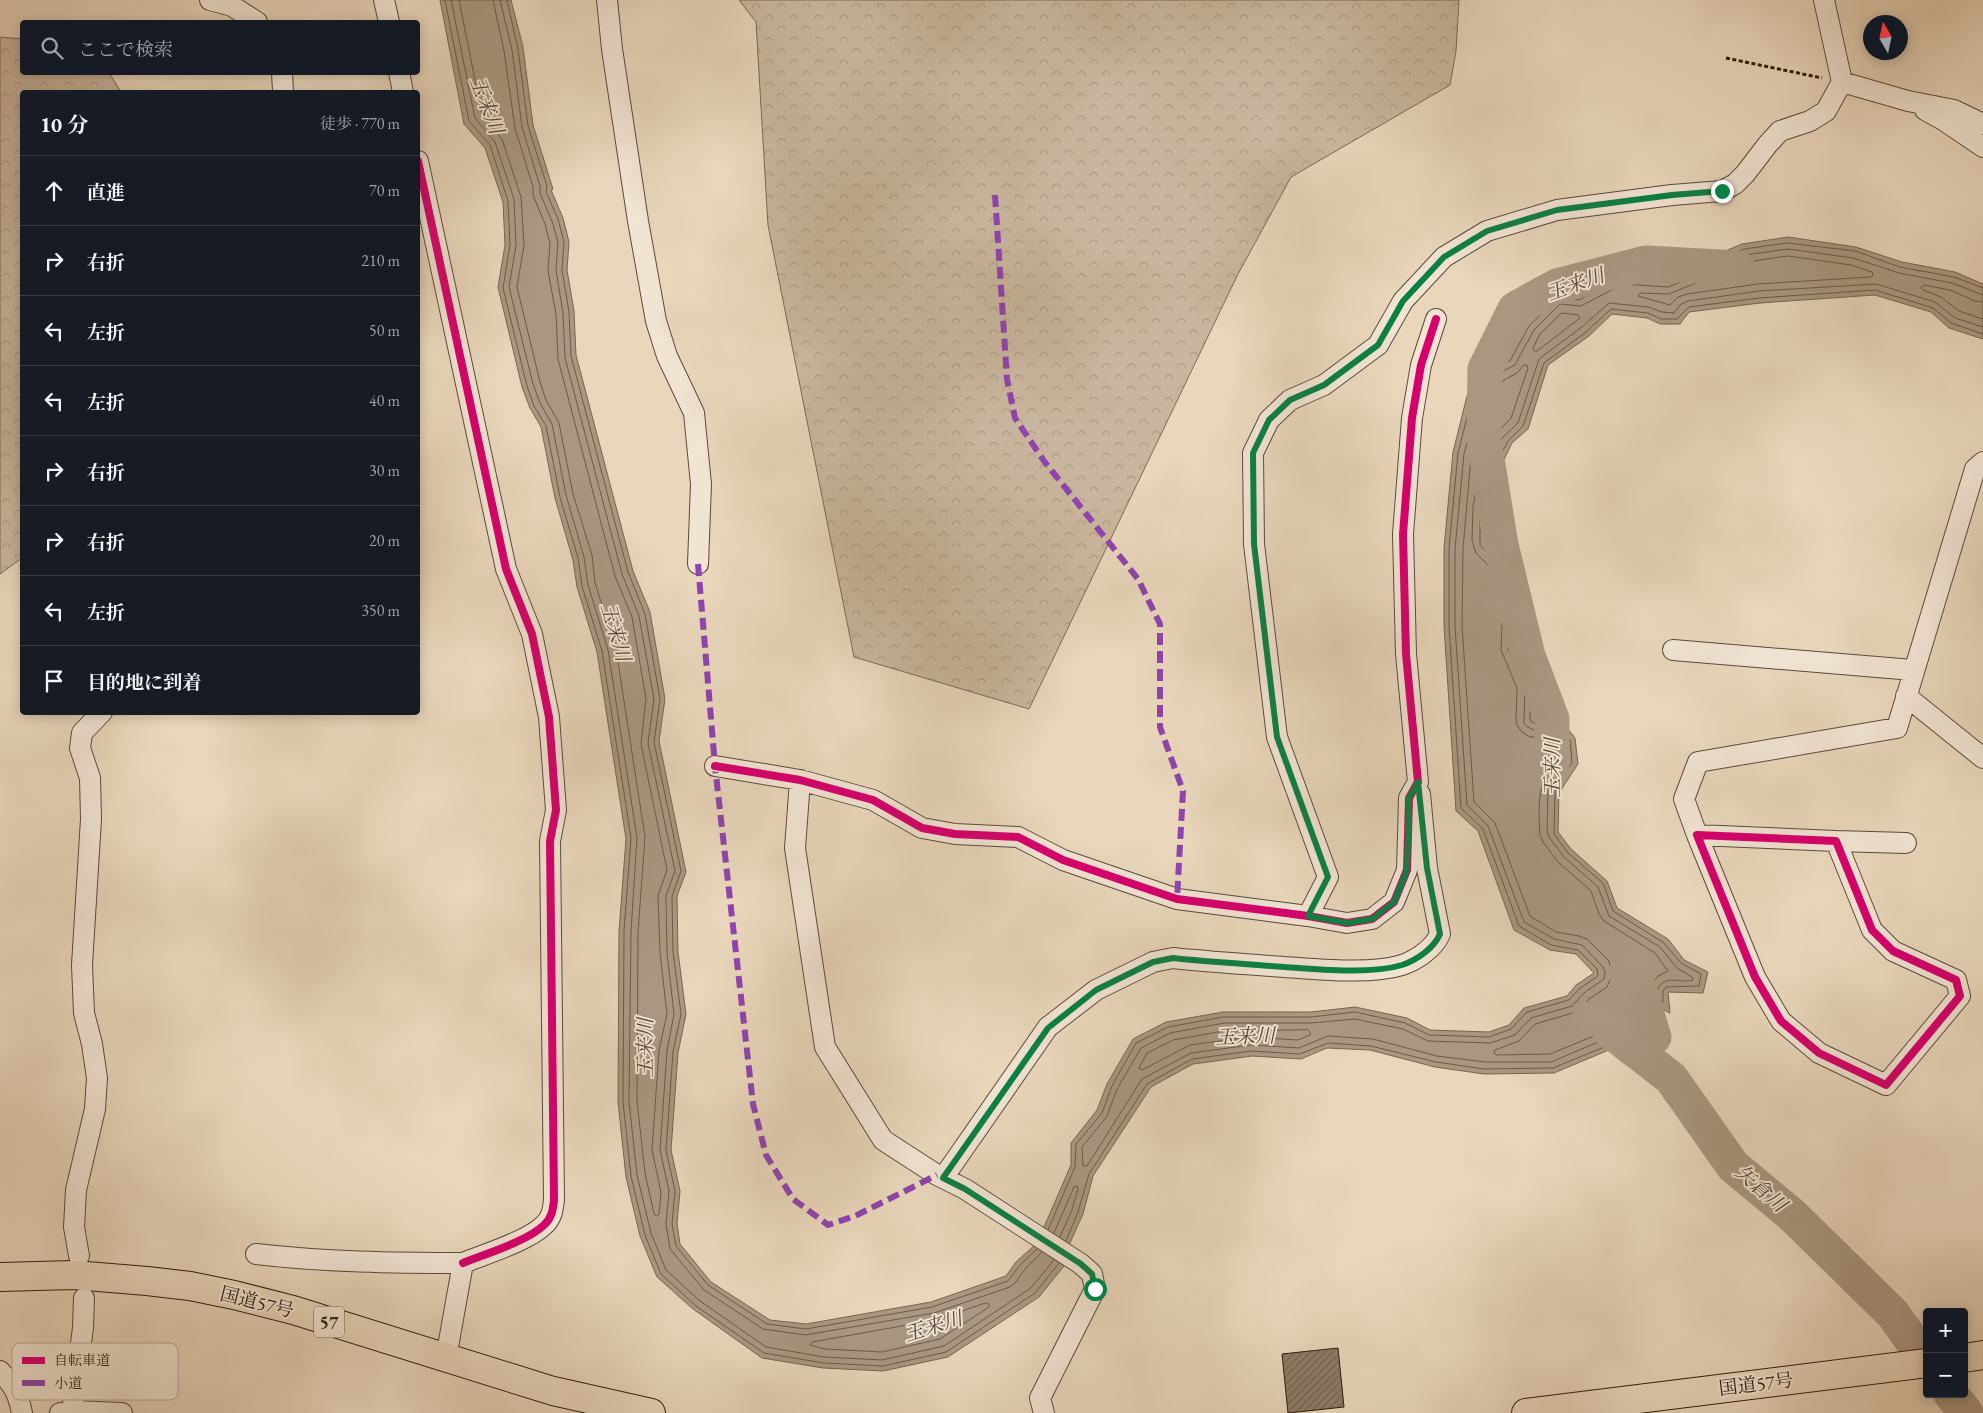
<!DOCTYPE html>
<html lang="ja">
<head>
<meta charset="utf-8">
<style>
	body { margin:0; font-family:"EB Garamond","Noto Serif JP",serif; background:#20242c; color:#f1f3f6 }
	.controls { position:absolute; right:15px; bottom:15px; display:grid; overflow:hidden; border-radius:5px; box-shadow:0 2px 12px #0003 }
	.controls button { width:45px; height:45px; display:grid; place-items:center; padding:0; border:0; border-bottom:1px solid #363941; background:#171b24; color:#f1f3f6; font:25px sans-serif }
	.compass { position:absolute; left:1863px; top:15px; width:45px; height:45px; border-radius:50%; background:#171b24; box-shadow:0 2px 12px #0003; rotate:351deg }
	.stop { position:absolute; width:15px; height:15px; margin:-11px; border:4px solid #0b8043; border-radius:50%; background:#fff }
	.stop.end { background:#0b8043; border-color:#fff; box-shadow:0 1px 5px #0008 }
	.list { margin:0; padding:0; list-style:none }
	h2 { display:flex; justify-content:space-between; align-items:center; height:65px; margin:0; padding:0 20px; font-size:21px }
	h2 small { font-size:16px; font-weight:400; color:#9ea1a6 }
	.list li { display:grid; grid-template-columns:32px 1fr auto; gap:15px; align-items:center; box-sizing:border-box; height:70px; padding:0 20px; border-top:1px solid #363941 }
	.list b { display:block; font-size:19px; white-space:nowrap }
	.list em { font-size:16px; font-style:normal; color:#9ea1a6 }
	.icon { flex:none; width:28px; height:28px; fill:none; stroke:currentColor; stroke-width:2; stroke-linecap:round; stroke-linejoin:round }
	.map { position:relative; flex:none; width:1983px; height:1413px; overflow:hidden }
	.search { position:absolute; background:#171b24; box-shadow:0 2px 12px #0003; left:20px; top:20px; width:400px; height:55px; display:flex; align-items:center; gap:12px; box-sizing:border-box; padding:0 18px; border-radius:5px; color:#9ea1a6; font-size:19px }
	.panel { position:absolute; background:#171b24; box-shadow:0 2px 12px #0003; left:20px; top:90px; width:400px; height:625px; border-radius:5px }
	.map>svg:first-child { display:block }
	.forest { fill:url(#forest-crowns); stroke:#7b6958 }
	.water { fill:#a99781; stroke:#776654 }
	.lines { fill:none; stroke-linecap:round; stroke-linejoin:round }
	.shore { stroke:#6b5a49; stroke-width:1 }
	.river { stroke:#a99781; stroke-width:35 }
	.building { fill:url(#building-hatch); stroke:#2d1c11 }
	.minor-casing { stroke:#5c4a3c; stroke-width:22 }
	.highway-casing { stroke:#2d1c11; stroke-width:30 }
	.path { stroke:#2d1c11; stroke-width:3; stroke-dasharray:4 2.5; stroke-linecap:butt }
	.minor { stroke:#f1e4d3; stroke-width:20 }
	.highway { stroke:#e9d6bb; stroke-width:28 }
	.quiet { stroke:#8e44ad; stroke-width:6; stroke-dasharray:12 6; stroke-linecap:butt }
	.cycleway-casing { stroke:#f1e4d3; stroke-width:11 }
	.cycleway { stroke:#d6006c; stroke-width:8 }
	.route { stroke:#0b8043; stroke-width:6 }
	.labels { text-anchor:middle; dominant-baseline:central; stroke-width:4; stroke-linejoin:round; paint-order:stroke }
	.shield { fill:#f1e4d3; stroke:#68584b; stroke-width:1 }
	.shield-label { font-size:18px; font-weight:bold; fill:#2d1c11 }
	.street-label { font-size:19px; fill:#2d1c11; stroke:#f1e4d3 }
	.water-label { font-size:20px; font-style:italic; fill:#584738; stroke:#f1e4d3 }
	.key { fill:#f1e4d3; stroke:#b6a899; stroke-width:1 }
	.key-label { font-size:14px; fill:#2d1c11 }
</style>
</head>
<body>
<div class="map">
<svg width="1983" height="1413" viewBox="0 0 1983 1413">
	<defs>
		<pattern id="forest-crowns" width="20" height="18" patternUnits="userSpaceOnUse" patternTransform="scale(1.25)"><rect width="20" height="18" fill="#c9b69e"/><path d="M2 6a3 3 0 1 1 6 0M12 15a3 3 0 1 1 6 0" fill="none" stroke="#ad9c87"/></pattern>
		<pattern id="building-hatch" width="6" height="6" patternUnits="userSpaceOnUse" patternTransform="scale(1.25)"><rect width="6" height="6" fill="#8f7d69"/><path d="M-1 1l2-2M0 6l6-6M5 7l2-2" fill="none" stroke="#756655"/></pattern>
	</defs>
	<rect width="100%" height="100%" fill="#e9d6bb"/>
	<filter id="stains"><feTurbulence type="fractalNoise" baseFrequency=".004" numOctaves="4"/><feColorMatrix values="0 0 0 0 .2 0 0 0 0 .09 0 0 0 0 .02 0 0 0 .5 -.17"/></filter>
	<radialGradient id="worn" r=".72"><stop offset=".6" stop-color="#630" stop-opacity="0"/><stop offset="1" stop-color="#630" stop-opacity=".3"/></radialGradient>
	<path class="forest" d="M739 0H1459L1456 51 1450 85 1291 177 1237 276 1029 709 854 657 768 225 756 22Z
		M0 37 22 39V72L109 73 121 92H22V558L0 574Z"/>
	<path class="water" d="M440 0H511L523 47 533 125 553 189 551 190 563 218 569 242 567 270 574 311 576 355 633 571 650 612 665 699 659 741 686 872 677 896 678 952 686 1014 678 1053 671 1150 680 1191 677 1223 680 1244 711 1282 770 1320 806 1324 931 1302 1006 1276 1016 1262 1037 1243 1071 1165V1143L1097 1110 1107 1084 1133 1039 1166 1022 1223 1012H1311L1355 1007 1407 1018 1430 1030 1489 1032 1509 1025 1524 1008 1567 996 1576 985 1594 973 1576 954 1550 950 1514 930 1478 831 1456 811 1444 626V548L1453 452 1467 396 1492 364 1506 358 1525 323 1557 292 1577 296 1620 273 1665 276 1742 244 1788 237 1856 247 1902 262 1955 272 1983 284V339L1949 328 1931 312 1875 295 1760 303 1689 312 1680 324H1660L1647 318 1612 314 1589 336 1548 365 1528 429 1512 443 1500 468 1491 509 1490 541 1513 563 1522 600 1519 649 1537 684 1535 719H1560L1575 738 1578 764 1559 793 1558 832 1571 849 1607 881 1617 908 1668 939 1684 960 1708 972 1703 993 1668 992 1670 1013 1654 1005 1644 1020 1616 1047 1554 1073 1484 1074 1435 1067 1370 1050 1327 1048 1301 1059 1252 1056 1193 1064 1151 1087 1093 1176 1083 1214 1069 1245 1068 1261 1039 1297 948 1357 883 1371 823 1368 762 1358 693 1309 657 1277 640 1236 626 1177 618 1102 619 931 626 839 597 652 577 587 573 560 555 498 541 427 530 408 522 387 498 287 505 245 503 202 485 148 464 124Z"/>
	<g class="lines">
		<path class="shore" d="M445 0 469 121 490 145 508 201 510 245 503 288 527 386 534 406 546 426 560 497 578 558 582 586 602 651 631 838 624 931 623 1102 631 1176 645 1235 661 1274 696 1306 764 1353 824 1363 883 1366 946 1352 1035 1293 1059 1263
			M451 0 475 118 495 142 514 199 516 245 509 287 533 384 540 403 552 424 566 495 584 557 588 585 608 650 637 838 631 931 629 1102 637 1175 651 1233 666 1270 700 1301 766 1347 824 1357 882 1360 944 1346 1031 1288 1054 1260
			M459 0 482 115 502 139 521 197 524 245 517 287 540 382 546 400 559 423 573 494 592 555 595 583 616 649 645 837 638 932 637 1101 645 1173 654 1214 657 1216 659 1214 661 1192 652 1150 659 1050 667 1014 660 953 658 896 667 870 641 744 646 699 632 617 615 576 558 359 556 314 548 271 550 243 545 224 533 195V187L515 128 504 51 493 0
			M500 0 512 50 522 127 540 186V193L552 221 558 242 556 270 563 313 565 358 622 574 639 616 654 699 648 743 675 871 666 896 667 953 674 1014 667 1051 660 1150 669 1191 666 1224 670 1249 704 1290 763 1329 805 1335 934 1313 1010 1287 1015 1283 1025 1269 1042 1252
			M507 0 518 49 528 126 547 186 546 192 558 219 564 242 562 270 569 312 571 356 628 572 645 614 660 699 654 742 681 871 672 896 673 952 681 1014 673 1052 666 1150 675 1191 672 1224 676 1246 708 1285 767 1324 806 1329 932 1307 1008 1281 1020 1265 1037 1249
			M1788 256 1851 265 1872 272 1873 275 1871 277 1758 284 1687 294 1678 297 1670 305 1638 296 1640 293 1669 294 1747 262Z
			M1983 295 1952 283 1899 273 1853 258 1788 249 1745 255 1668 287 1623 284 1581 306 1560 304 1534 330 1515 365 1499 373 1478 401 1464 454 1455 549V626L1467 805 1488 826 1524 922 1554 939 1582 945 1603 967 1605 973 1604 979 1584 993 1572 1006 1531 1018 1515 1035 1490 1043 1428 1041 1403 1029 1355 1019 1311 1023H1224L1170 1033 1141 1048 1117 1089 1107 1116 1082 1147 1083 1166H1087L1142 1079 1191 1053 1251 1045 1299 1048 1328 1036 1373 1039 1437 1056 1485 1062H1551L1610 1037 1635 1013 1646 997 1656 993C1663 972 1678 984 1693 980L1692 977 1677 968 1660 947 1609 916 1598 887 1564 857 1549 837 1547 831 1548 791 1566 761 1564 743 1554 731C1543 730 1531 733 1524 723L1525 686 1508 650 1511 601 1503 569 1480 545V507L1489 464 1503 437 1518 423 1539 359 1582 327 1609 303 1648 307 1662 312 1674 313 1681 304 1688 301 1759 291 1876 284 1935 302 1955 318 1983 327
			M1983 302 1975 301 1950 290 1924 285 1921 287 1923 290 1941 297 1959 311 1983 319
			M1562 313 1578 315 1580 318 1537 351H1534L1533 348 1540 334Z
			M1524 365H1527L1528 368 1511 418 1497 433 1482 461 1473 506 1472 541 1476 553 1496 573 1503 601 1501 650 1517 688 1516 718 1517 725 1522 732 1530 737 1550 738C1570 758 1547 768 1542 787 1538 798 1539 823 1540 835L1543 842 1557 861 1591 891 1599 914 1604 921 1655 953 1668 971 1658 976 1650 986 1641 991 1629 1008 1606 1031 1550 1054 1496 1055 1494 1053 1495 1050 1519 1041 1535 1024 1576 1012 1589 999 1607 987 1612 975 1609 961 1587 939 1579 936 1556 932 1530 916 1495 823 1474 802 1462 626 1463 549 1471 456 1485 404 1504 380 1517 373Z
			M1308 1030 1310 1032V1035L1298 1040 1250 1037 1190 1045 1142 1070 1139 1068 1147 1053 1173 1040 1224 1031Z
			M1048 1230 1075 1167 1076 1144 1102 1113 1112 1086 1136 1043 1168 1027 1223 1017H1311L1355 1012 1405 1023 1429 1035 1489 1037 1511 1029 1527 1012 1569 1000 1579 989 1598 976 1597 969 1578 950 1551 945 1519 926 1483 829 1461 808 1449 626V548L1458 453 1472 398 1495 368 1510 361 1529 326 1559 297 1579 300 1621 278 1666 281 1744 249 1788 243 1855 251 1900 267 1954 277 1983 288
			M1054 1233 1074 1187 1077 1186 1078 1188 1072 1210 1060 1237
			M1066 1241 1078 1212 1089 1174 1147 1084 1192 1059 1251 1051 1300 1054 1328 1043 1371 1046 1436 1062 1484 1069 1553 1068 1614 1043 1640 1017 1651 1001 1655 1000 1663 1002V991L1666 987 1699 986 1701 974 1681 963 1664 943 1613 911 1603 883 1568 853 1554 834 1555 791 1572 762 1570 740 1557 724H1535L1530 720 1531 685 1514 649 1517 600 1508 566 1487 545 1485 541 1486 508 1495 466 1508 441 1523 426 1544 363 1586 332 1611 309 1648 313 1661 319H1677L1689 307 1759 298 1875 290 1933 308 1951 323 1983 334
			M986 1303 989 1304V1307L940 1339 882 1352 825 1349 810 1345 812 1342 935 1320Z"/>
		<path class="river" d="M1552 767V719L1528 656 1501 545 1484 440 1485 369 1515 309 1557 286 1646 263 1738 268
			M1589 1019 1593 1018 1654 1037 1639 988 1626 972
			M1610 1031 1671 1078 1733 1166 1792 1215 1893 1314 1927 1362
			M1951 1394 1966 1413"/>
	</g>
	<path class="building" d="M1338 1348 1344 1407 1288 1413 1282 1354Z"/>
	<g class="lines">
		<g class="minor-casing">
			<path id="minor" d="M210 0 232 6 257 22
				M384 0 389 22
				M607 0 612 49 638 221 656 321 667 356 694 413 701 484 698 564
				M282 72 283 92
				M399 72 403 92
				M1842 82 1908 101 1954 110 1983 124
				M1925 110 1943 120 1983 147
				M418 161 506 569 532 634 549 717 556 810 550 841 554 1200C553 1209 552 1218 544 1225 528 1241 485 1254 463 1263
				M1673 650 1913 670
				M1906 696 1983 758
				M715 766 800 780 873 800 922 828 955 834 1018 837 1063 860 1177 899 1308 916 1347 923 1372 919 1394 902 1407 870 1409 798 1418 782 1406 654 1403 534 1412 418 1421 365 1436 319
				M800 780 795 848 825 1047 883 1140 937 1175 965 1189 1081 1264 1092 1274 1095 1289 1040 1398 1044 1413
				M1697 835 1836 841 1872 930 1893 951 1956 980 1960 996 1886 1085 1819 1053 1781 1021 1755 977Z
				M1697 835 1684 799 1698 762 1897 728 1975 469 1983 462
				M1836 841 1906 843
				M1308 916 1328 877 1277 737 1254 544 1253 453 1269 420 1290 400 1324 385 1378 345 1403 301 1444 257 1487 231 1557 210 1672 195 1722 191 1735 184 1745 174 1768 144 1780 131 1810 121 1826 111 1842 82 1824 0
				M943 1178 1048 1027 1096 990 1153 962 1173 958C1210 962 1247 964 1284 967 1318 969 1370 975 1402 965 1417 960 1434 948 1440 934L1427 868 1420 794
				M256 1254C325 1262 393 1263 463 1263L446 1358
				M79 1256 74 1227 76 1190 95 1109 97 1078 92 1044 84 1013 82 965 91 819 90 778 80 748 82 733 102 712
				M0 1371C14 1386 18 1393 22 1413
				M72 1411 83 1328 84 1298
				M60 1413 72 1411 122 1413"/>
		</g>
		<g class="highway-casing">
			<path id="highway" d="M0 1277 74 1275 147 1281 190 1286 234 1295 293 1310 553 1391 651 1413
				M1964 1358 1983 1355
				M1526 1413 1927 1363"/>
		</g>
		<path class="path" d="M1726 58 1822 78"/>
		<use href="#minor" class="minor"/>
		<use href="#highway" class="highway"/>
		<path class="quiet" d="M995 195 1007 379 1015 418 1044 461 1138 579 1160 624V727L1183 791 1177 899
			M698 564 715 766 753 1104 766 1155 793 1199 828 1225 855 1216 937 1175"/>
		<g class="cycleway-casing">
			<path id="cycleway" d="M418 161 506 569 532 634 549 717 556 810 550 841 554 1200C553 1209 552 1218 544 1225 528 1241 485 1254 463 1263
				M715 766 800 780 873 800 922 828 955 834 1018 837 1063 860 1177 899 1308 916 1347 923 1372 919 1394 902 1407 870 1409 798 1418 782 1406 654 1403 534 1412 418 1421 365 1436 319
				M1697 835 1836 841 1872 930 1893 951 1956 980 1960 996 1886 1085 1819 1053 1781 1021 1755 977Z"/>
		</g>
		<use href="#cycleway" class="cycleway"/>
	</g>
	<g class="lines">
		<path class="route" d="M1095 1289 1092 1274 1081 1264 965 1189 943 1178 1048 1028 1096 990 1153 962 1173 958C1210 962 1247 964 1284 967 1318 969 1369 975 1402 965 1417 960 1434 948 1440 934L1427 868 1418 782 1409 798 1407 870 1394 902 1372 919 1347 923 1308 916 1328 877 1277 737 1254 544 1253 453 1269 420 1290 400 1324 385 1378 345 1403 301 1444 257 1487 231 1557 210 1672 195 1722 191"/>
	</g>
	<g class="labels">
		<rect class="shield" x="314" y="1306.5" width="30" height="31" rx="4"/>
		<g class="shield-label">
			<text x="329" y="1322">57</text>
		</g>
		<g class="street-label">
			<text transform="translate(257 1302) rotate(14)">国道57号</text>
			<text transform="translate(1756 1384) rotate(-7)">国道57号</text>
		</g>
		<g class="water-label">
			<text transform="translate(487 105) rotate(69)">玉来川</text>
			<text transform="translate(1575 284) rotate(-19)">玉来川</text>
			<text transform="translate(616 632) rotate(74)">玉来川</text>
			<text transform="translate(1552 768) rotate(-90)">玉来川</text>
			<text transform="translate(1245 1036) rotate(-2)">玉来川</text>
			<text transform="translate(645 1048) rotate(-90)">玉来川</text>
			<text transform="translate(1761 1188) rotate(41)">矢倉川</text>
			<text transform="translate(933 1326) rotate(-17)">玉来川</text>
		</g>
	</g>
	<rect x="12" y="1343" width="166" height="57" rx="8" class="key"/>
	<rect x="22" y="1357" width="23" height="7" fill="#d6006c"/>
	<rect x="22" y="1380" width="23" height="6" fill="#8e44ad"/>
	<g class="key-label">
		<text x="54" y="1365">自転車道</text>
		<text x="54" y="1388">小道</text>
	</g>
	<rect width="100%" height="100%" filter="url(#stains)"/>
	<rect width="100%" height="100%" fill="url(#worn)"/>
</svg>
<div class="controls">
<button>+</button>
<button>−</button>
</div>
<svg class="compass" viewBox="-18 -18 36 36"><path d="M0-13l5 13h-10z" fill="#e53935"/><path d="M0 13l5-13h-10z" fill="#9ea1a6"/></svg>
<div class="stop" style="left:1095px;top:1289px"></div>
<div class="stop end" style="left:1722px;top:191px"></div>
<div class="search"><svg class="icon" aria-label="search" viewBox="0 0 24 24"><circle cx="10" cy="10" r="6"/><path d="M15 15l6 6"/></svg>ここで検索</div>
<section class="panel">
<h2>10 分<small>徒歩 · 770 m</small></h2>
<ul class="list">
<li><svg class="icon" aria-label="ahead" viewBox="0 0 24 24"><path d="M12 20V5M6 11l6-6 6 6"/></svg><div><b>直進</b></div><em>70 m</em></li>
<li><svg class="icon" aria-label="right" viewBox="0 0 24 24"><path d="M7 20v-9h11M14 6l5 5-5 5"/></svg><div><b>右折</b></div><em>210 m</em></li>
<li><svg class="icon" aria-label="left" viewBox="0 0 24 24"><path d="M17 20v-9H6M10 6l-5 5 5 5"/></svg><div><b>左折</b></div><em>50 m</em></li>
<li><svg class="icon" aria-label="left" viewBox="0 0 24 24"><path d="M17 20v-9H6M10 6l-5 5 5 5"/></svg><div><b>左折</b></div><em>40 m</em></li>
<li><svg class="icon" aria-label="right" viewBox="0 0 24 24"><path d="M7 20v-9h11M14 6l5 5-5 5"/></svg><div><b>右折</b></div><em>30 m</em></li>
<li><svg class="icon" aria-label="right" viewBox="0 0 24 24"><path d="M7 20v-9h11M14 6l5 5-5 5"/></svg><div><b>右折</b></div><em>20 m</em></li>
<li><svg class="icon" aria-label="left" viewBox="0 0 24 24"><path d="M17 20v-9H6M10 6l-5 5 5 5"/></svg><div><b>左折</b></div><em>350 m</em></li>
<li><svg class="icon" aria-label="arrive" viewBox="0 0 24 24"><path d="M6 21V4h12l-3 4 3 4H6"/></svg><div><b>目的地に到着</b></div></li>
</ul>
</section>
</div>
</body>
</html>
